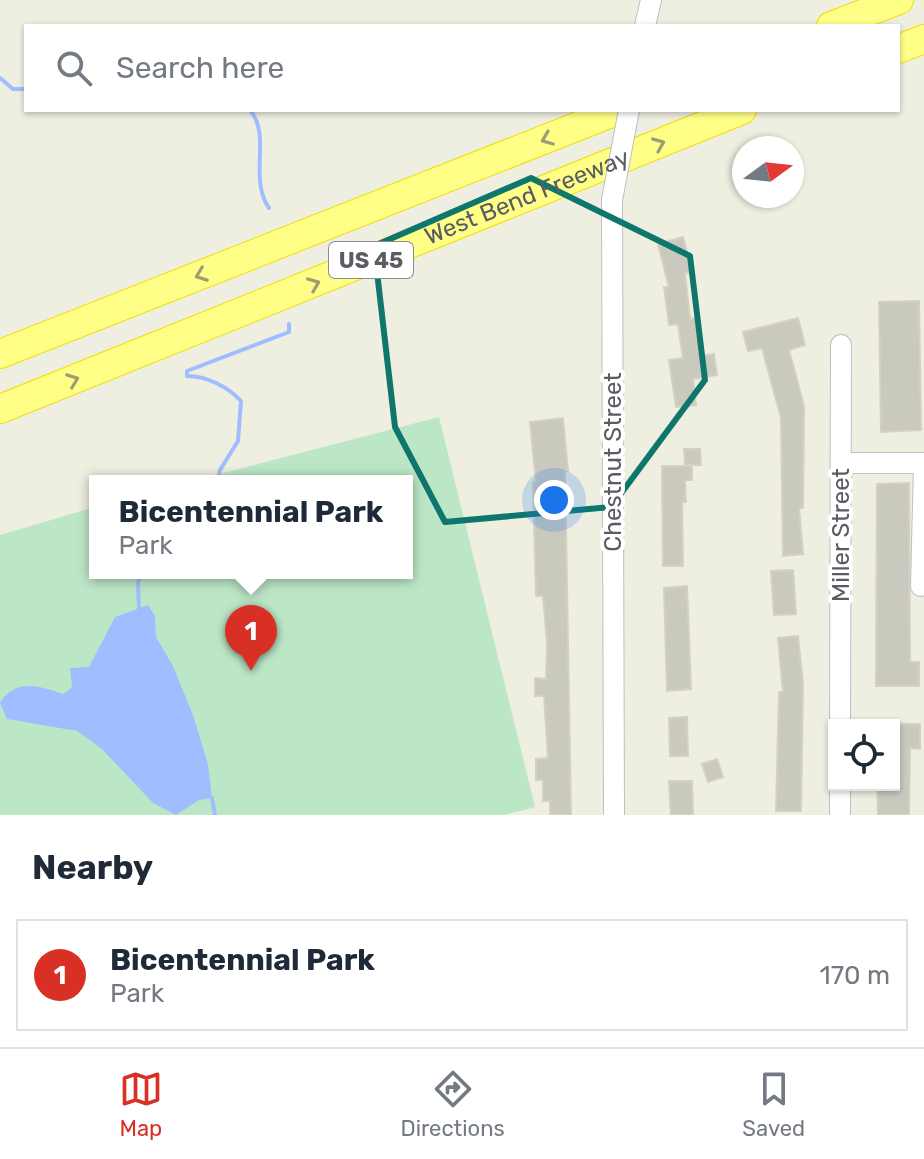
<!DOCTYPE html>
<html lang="en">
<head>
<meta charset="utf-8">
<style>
	body { margin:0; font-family:Rubik,sans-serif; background:#f2f2f3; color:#1f2937 }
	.controls { position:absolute; right:24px; bottom:24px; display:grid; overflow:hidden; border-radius:0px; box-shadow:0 2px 6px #0004 }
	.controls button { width:72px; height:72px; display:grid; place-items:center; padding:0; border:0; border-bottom:2px solid #e0e1e3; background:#fff; color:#1f2937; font:40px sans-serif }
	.compass { position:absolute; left:732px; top:136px; width:72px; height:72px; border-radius:50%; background:#fff; box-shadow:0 2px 6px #0004; rotate:75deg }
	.you { position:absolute; left:554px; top:500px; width:28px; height:28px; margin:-20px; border:6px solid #fff; border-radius:50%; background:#1a73e8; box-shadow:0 0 0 12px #1a73e833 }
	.badge { display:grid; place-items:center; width:52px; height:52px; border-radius:50%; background:#d93025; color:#fff; font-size:26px; font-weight:700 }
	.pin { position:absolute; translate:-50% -66px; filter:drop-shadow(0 2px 4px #0008) }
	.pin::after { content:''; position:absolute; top:42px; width:28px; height:24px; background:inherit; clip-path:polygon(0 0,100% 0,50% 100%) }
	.popup { position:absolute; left:89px; top:475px; width:324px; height:104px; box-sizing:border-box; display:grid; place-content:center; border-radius:0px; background:#fff; filter:drop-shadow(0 2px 6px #0005); font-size:26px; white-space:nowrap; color:#747a83 }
	.popup b { font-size:30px; color:#1f2937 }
	.popup::after { content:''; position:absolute; left:50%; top:100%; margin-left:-16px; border:16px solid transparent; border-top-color:#fff }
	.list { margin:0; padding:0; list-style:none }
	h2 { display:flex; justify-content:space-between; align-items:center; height:104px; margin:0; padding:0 32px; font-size:34px }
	h2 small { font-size:26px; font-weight:400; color:#747a83 }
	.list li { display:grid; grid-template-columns:52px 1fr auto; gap:24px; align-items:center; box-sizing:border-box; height:112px; margin:0 16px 16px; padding:0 16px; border:2px solid #e0e1e3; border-radius:0px }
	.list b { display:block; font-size:30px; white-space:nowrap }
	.list p { margin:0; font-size:26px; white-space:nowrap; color:#747a83 }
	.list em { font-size:26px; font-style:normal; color:#747a83 }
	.icon { flex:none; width:44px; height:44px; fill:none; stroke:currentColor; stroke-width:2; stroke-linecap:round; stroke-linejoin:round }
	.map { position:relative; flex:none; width:924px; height:815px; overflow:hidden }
	.search { position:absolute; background:#fff; box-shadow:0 2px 6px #0004; left:24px; right:24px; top:24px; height:88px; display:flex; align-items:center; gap:20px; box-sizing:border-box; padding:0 28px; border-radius:0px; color:#747a83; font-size:30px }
	.sheet { height:232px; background:#fff }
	nav { display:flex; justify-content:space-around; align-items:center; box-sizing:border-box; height:112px; border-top:2px solid #e0e1e3; background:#fff; font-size:22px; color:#747a83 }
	nav a { display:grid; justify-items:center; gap:4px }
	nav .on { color:#d93025 }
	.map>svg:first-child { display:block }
	.green { fill:#bce7c7 }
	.water { fill:#a0beff }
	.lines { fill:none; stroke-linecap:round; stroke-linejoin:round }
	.stream { stroke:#a0beff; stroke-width:4 }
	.building { fill:#c9c9be; stroke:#d3d2c0; stroke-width:2 }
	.minor-casing { stroke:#bebfc6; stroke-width:22 }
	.highway-casing { stroke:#efe000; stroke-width:30 }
	.minor { stroke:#fff; stroke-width:20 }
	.highway { stroke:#ffff87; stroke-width:28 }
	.minor-bridge-casing { stroke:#bebfc6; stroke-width:22; stroke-linecap:butt }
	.minor-bridge { stroke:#fff; stroke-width:20 }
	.oneway { stroke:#9c9d71 }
	.marked { fill:none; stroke:#0f766e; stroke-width:6; stroke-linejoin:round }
	.labels { text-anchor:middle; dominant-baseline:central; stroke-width:8; stroke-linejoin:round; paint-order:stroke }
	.shield { fill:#fff; stroke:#8c8d92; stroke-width:2 }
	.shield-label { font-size:22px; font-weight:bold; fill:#5a5c63 }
	.street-label { font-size:24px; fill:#5a5c63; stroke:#fff }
</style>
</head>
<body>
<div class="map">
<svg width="924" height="815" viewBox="0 0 924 815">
	<rect width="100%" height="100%" fill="#eeeee1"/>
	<path class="green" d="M439 417 535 807 504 815H0V535L95 507V573H407V481H192Z"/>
	<path class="water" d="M148 605 155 616 156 637 173 666 193 715 208 764 212 798 199 800 176 815 153 803 102 749 77 731 7 719 0 703C15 678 40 686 63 694L72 687 70 668 89 667 115 617Z"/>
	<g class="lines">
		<path class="stream" d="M0 78 13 89H26
			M250 110C272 136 248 178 269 208
			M218 481 220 470 238 441 241 401C228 387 207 376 187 376V371L289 332V324
			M139 609 138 583 141 573
			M212 798 215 815"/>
	</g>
	<path class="building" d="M683 237 692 272 685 273 690 319 697 318 702 356 714 354 717 375 693 379 696 405 676 407 669 360 683 358 678 324 669 325 664 287H669L658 244Z
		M919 301 921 430 881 432 879 302Z
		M798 318 805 345 789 350 804 406 803 508H799L803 554 783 556 781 418 762 348 748 351 743 332Z
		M563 418 568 471H565L571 815H550V801H543V780H536V759L548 758 544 696H535V678L546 679 547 643 543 596H536L533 482H536L530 422Z
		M684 449H700L701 465H685Z
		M662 466H692V480H685L686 502H682L683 566H663Z
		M909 483 910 662H919V686H876L877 484Z
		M793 570 796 614 774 615 771 571Z
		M687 586 691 689 667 691 664 588Z
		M798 636 803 684 801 811H776L779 692H783L778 638Z
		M687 717 688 756H670L669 718Z
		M894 724H920V749L910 748 909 815H878L877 785H894Z
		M717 759 723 777 708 782 702 764Z
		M669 781H692L693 815H671Z"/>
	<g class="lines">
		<g class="minor-casing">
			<path id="minor" d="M645 26 651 0
				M612 200 614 815
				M841 463H924
				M921 586 924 463
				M840 725 841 345
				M840 815V785"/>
		</g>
		<g class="highway-casing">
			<g id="highway">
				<path d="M831 26 899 0"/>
				<path d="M898 49 924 39"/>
				<path d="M0 354 619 110"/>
				<path id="s1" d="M0 409 742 110"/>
			</g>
		</g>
		<use href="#minor" class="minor"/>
		<use href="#highway" class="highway"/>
		<g class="minor-bridge-casing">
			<path id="minor-bridge" d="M612 200 629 110"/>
		</g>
		<use href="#minor-bridge" class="minor-bridge"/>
	</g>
	<defs><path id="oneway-chevron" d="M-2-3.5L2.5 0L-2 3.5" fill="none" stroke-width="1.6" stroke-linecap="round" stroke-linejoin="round" transform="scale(2)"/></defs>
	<g class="oneway">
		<use href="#oneway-chevron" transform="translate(547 139) rotate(158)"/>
		<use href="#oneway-chevron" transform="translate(659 144) rotate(-22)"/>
		<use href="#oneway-chevron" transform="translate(201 275) rotate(159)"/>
		<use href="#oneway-chevron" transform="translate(314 284) rotate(-22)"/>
		<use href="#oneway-chevron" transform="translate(73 380) rotate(-21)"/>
	</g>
	<path class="marked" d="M531 178 690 256 705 380 611 507 445 522 395 427 374 246Z"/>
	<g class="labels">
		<rect class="shield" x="329" y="242" width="84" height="36" rx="6"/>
		<g class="shield-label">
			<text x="371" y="260">US 45</text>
		</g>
		<g class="street-label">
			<text stroke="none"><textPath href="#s1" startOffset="568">West Bend Freeway</textPath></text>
			<text transform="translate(613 462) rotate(-90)">Chestnut Street</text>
			<text transform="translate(841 535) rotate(-90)">Miller Street</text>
		</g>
	</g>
</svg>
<div class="controls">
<button><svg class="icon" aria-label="locate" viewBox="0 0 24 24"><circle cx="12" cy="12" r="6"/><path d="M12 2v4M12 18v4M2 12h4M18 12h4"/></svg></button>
</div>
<svg class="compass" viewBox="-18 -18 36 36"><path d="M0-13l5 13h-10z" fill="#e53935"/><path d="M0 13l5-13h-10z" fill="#747a83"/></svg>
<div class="you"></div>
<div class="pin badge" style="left:251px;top:671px">1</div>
<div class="popup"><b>Bicentennial Park</b>Park</div>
<div class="search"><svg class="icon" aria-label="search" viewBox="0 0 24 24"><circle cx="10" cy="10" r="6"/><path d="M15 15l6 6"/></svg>Search here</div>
</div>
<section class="sheet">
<h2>Nearby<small></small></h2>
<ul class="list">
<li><span class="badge">1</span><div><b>Bicentennial Park</b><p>Park</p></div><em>170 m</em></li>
</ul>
</section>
<nav>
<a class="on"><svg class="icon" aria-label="map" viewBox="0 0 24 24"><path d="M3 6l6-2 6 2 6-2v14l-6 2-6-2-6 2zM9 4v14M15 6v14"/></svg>Map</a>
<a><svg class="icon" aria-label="directions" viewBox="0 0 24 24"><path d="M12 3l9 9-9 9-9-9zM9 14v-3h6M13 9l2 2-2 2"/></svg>Directions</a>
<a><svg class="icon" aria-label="saved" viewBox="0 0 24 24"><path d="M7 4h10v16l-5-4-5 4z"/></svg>Saved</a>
</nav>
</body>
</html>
